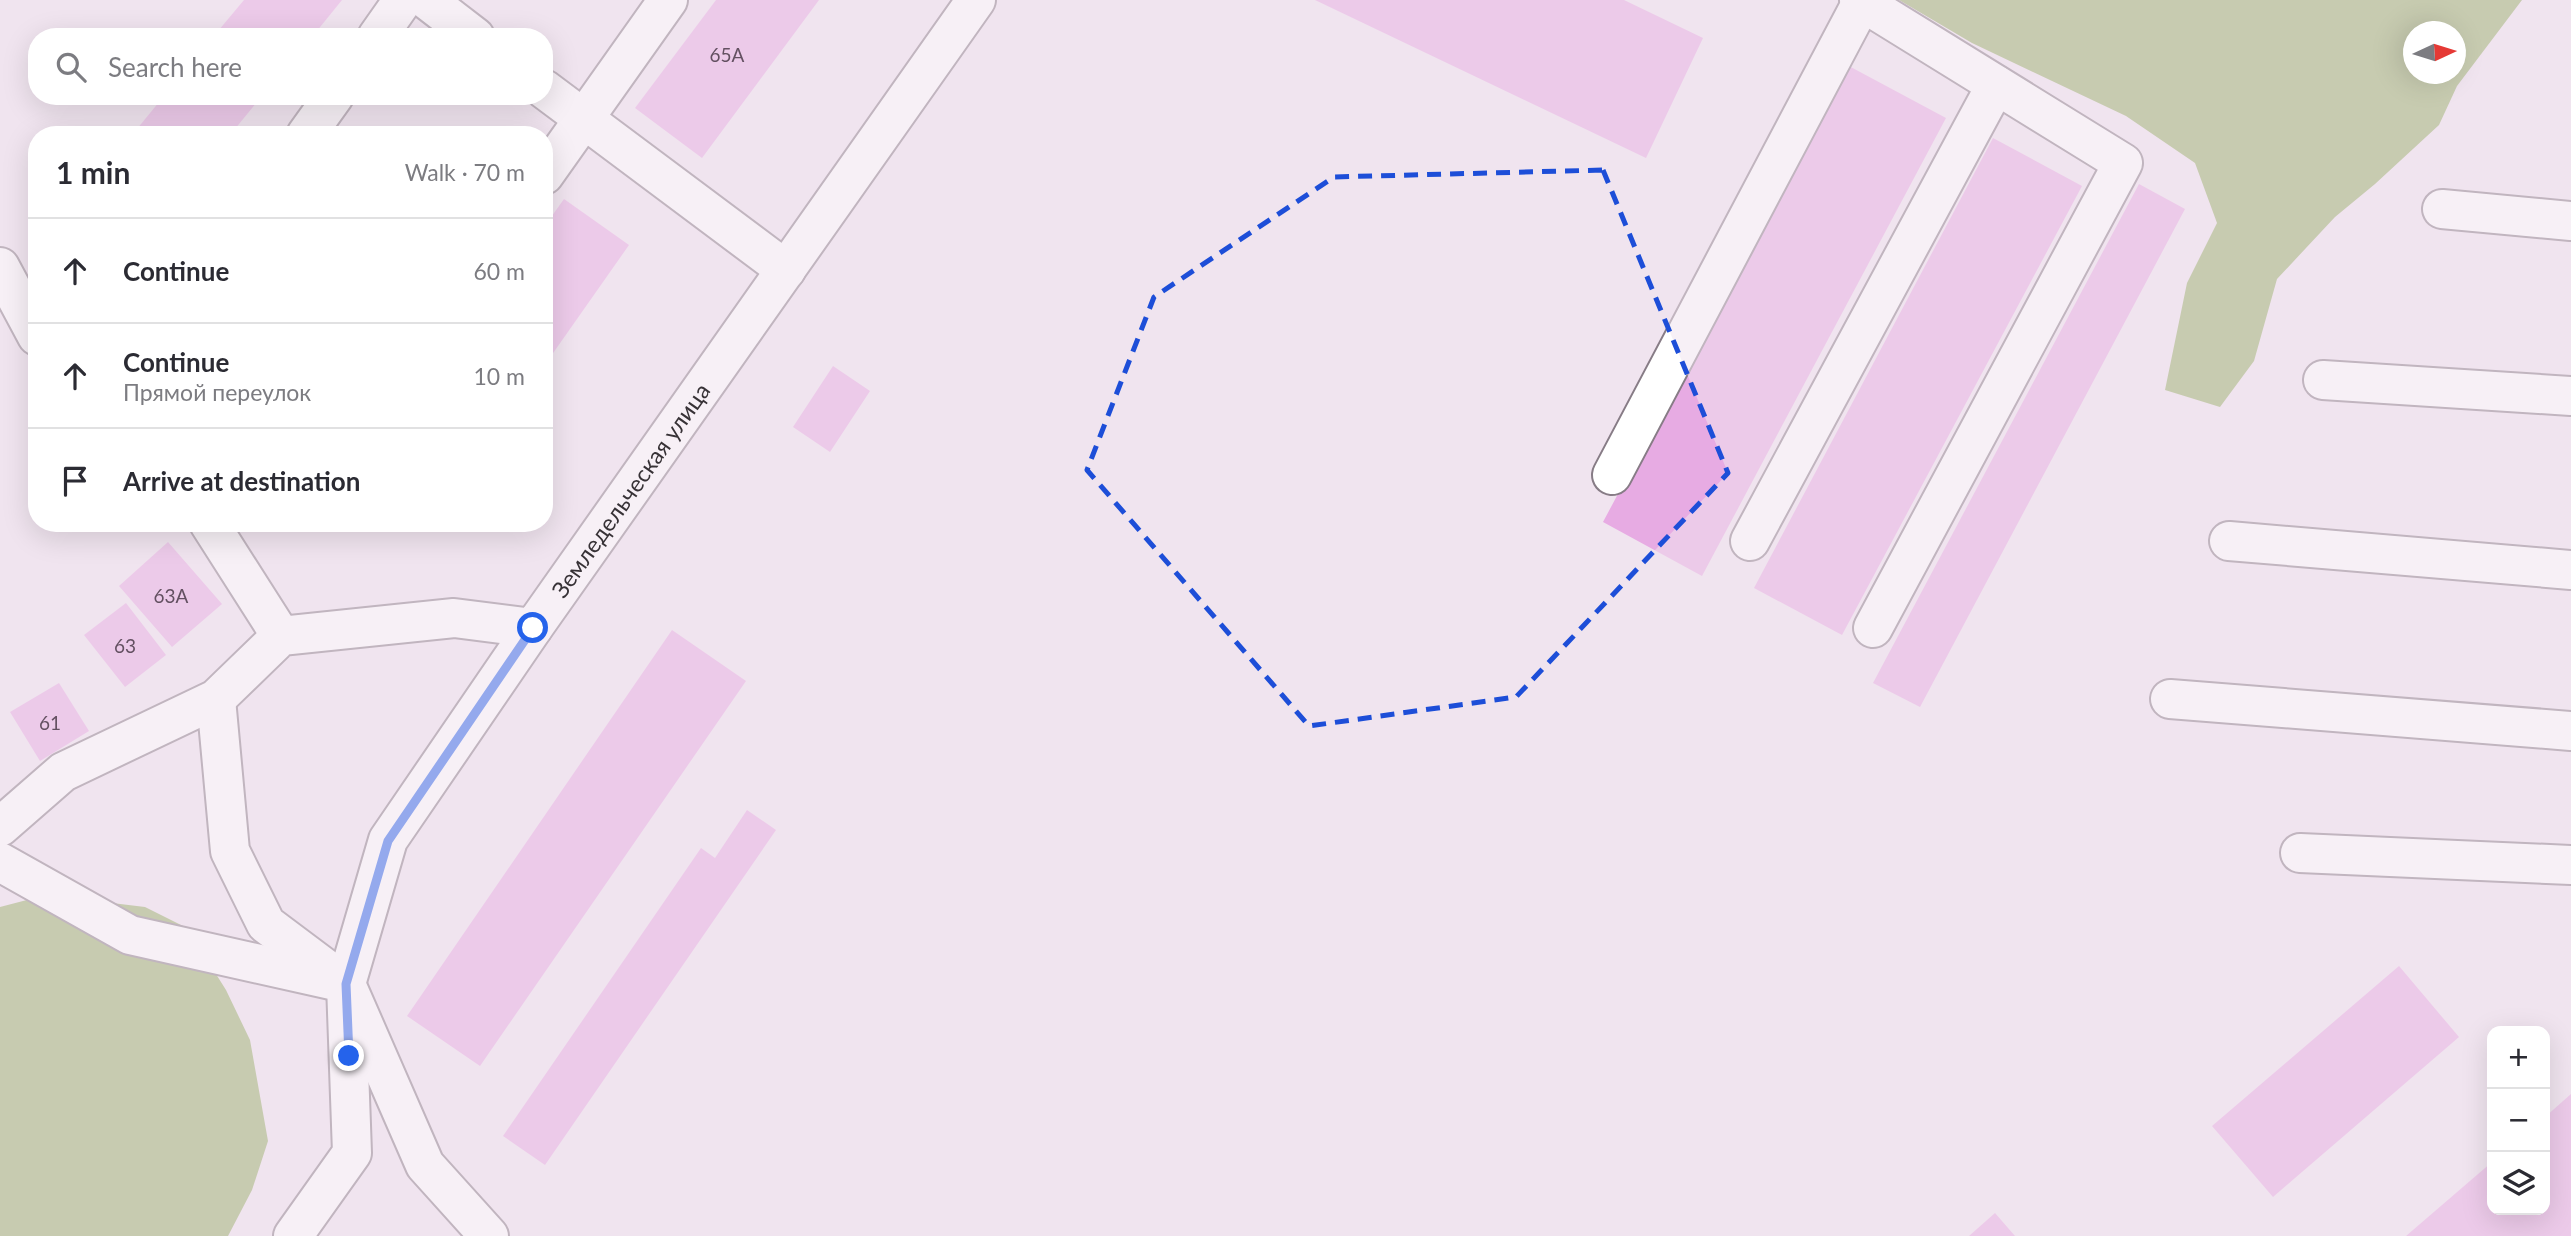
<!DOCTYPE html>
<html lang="en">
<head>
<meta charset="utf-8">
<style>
	body { margin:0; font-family:Lato,sans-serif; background:#f2f2f3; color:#2b2b33 }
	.controls { position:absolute; right:21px; bottom:21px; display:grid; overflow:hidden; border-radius:14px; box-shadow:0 7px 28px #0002 }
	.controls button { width:63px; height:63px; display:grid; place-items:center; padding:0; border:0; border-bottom:2px solid #e1e1e2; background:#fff; color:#2b2b33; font:35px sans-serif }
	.compass { position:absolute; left:2403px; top:21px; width:63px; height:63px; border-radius:50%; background:#fff; box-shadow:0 7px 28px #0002; rotate:86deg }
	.stop { position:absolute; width:21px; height:21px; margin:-16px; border:5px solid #2563eb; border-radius:50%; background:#fff }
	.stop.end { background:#2563eb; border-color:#fff; box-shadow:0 2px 7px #0008 }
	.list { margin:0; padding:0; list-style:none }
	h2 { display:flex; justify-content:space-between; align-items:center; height:91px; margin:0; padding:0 28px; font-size:30px }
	h2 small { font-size:23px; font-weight:400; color:#7c7c81 }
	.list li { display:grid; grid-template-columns:46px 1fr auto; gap:21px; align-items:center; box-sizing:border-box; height:105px; padding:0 28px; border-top:2px solid #e1e1e2 }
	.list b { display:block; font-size:26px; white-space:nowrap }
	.list p { margin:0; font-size:23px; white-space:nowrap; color:#7c7c81 }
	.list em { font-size:23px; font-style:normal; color:#7c7c81 }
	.icon { flex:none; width:38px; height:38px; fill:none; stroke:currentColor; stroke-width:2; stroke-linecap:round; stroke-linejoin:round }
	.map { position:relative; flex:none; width:2571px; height:1236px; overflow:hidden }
	.search { position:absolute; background:#fff; box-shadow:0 7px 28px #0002; left:28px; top:28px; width:525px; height:77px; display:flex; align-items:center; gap:18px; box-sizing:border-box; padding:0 24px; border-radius:28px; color:#7c7c81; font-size:26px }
	.panel { position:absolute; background:#fff; box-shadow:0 7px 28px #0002; left:28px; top:126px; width:525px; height:406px; border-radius:28px }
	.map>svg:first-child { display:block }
	.forest { fill:#95ad65; fill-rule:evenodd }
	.building { fill:#e7abe3 }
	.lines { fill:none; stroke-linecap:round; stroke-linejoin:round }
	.minor-casing { stroke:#877c86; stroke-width:42 }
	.minor { stroke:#fff; stroke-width:38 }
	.route { stroke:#2563eb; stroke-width:9 }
	.marked { fill:none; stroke:#1d4ed8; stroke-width:5; stroke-dasharray:14 9; stroke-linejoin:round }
	.labels { text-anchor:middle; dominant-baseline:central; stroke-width:5; stroke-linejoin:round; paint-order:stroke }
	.number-label { font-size:19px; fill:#635061 }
	.street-label { font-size:23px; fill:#373236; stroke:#f0e4ef }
</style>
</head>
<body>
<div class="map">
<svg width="2571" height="1236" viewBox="0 0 2571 1236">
	<rect width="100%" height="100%" fill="#f0e4ef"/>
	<path class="forest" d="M1899 0H2522L2457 86 2439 125 2375 184 2335 217 2277 279 2254 361 2220 407 2165 390 2187 283 2217 223 2195 163 2126 116 1972 43ZM2414 32H2456V74H2414Z
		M46 895 145 907 187 928 226 990 250 1040 268 1141 252 1190 228 1236H0V907Z"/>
	<path class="building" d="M244 0H342L312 37H213Z
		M716 0H819L702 158 635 108Z
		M1315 0H1624L1703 38 1646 158Z
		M1847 65 1946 118 1702 576 1603 522Z
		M164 96H262L230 135H132Z
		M1993 138 2082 186 1842 635 1754 588Z
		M2139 184 2185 209 1920 707 1873 683Z
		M564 199 629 245 544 366V227Z
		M833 366 870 391 830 452 793 427Z
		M37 494V511L28 504Z
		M168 542 222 604 172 647 119 586Z
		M126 603 166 655 125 687 84 635Z
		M672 630 746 681 480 1066 407 1016Z
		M59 683 89 731 40 761 10 712Z
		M747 810 776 830 545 1165 503 1136 701 848 715 858Z
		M2399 966 2459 1037 2273 1197 2212 1126Z
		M2571 1094V1236H2406L2492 1162V1210H2545V1117Z
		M1995 1213 2015 1236H1969Z"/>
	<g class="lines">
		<g class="minor-casing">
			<g id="minor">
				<path d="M427 0 475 37"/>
				<path d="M1859 0 2123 163 1873 628"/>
				<path d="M377 37 403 0"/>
				<path d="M544 89 786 270"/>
				<path d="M306 135 334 96"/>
				<path d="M544 175 668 0"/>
				<path d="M2442 209 2571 221"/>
				<path d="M0 267 37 336"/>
				<path d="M2323 380 2571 396"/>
				<path d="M1612 475 1862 2"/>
				<path d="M209 523 281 636"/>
				<path d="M1750 541 1996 85"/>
				<path d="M2229 541 2571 570"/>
				<path d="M216 699 230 851 266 924 346 984 425 1165 489 1236"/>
				<path d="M2170 699 2571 731"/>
				<path id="s1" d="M0 827 63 772 216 699 281 636 454 618 533 628 976 0"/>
				<path d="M2300 853 2571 865"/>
				<path d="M0 862 130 935 331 980"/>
				<path d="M293 1236 352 1153 346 984 388 840 533 628"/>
			</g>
		</g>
		<use href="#minor" class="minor"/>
	</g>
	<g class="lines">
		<path class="route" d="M349 1056 346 984 388 841 533 628"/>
	</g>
	<path d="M0 0H2571V1236H0ZM1603 170 1728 473 1516 697 1309 726 1087 470 1154 297 1334 177Z" fill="#f0e4ef" fill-opacity=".55" fill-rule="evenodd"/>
	<path class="marked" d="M1603 170 1728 473 1516 697 1309 726 1087 470 1154 297 1334 177Z"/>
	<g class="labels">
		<g class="number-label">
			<text x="727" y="54">65А</text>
			<text x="171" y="595">63А</text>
			<text x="125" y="645">63</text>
			<text x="50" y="722">61</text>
		</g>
		<g class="street-label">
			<text stroke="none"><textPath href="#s1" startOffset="766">Земледельческая улица</textPath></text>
		</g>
	</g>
</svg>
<div class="controls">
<button>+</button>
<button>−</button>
<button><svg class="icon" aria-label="layers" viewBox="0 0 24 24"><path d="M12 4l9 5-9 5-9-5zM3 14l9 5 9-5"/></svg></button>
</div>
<svg class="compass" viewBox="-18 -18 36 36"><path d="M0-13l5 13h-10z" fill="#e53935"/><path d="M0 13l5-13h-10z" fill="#7c7c81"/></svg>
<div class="stop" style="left:533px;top:628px"></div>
<div class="stop end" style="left:349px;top:1056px"></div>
<div class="search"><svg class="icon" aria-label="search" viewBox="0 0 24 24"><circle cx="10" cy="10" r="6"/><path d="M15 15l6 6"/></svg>Search here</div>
<section class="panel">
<h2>1 min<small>Walk · 70 m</small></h2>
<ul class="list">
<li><svg class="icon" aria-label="ahead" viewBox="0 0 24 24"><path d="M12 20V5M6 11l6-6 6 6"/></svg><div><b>Continue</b></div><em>60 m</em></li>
<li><svg class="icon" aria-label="ahead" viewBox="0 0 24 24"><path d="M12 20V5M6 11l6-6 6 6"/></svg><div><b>Continue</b><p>Прямой переулок</p></div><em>10 m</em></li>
<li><svg class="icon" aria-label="arrive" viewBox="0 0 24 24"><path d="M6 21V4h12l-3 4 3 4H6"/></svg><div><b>Arrive at destination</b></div></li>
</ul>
</section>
</div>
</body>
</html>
